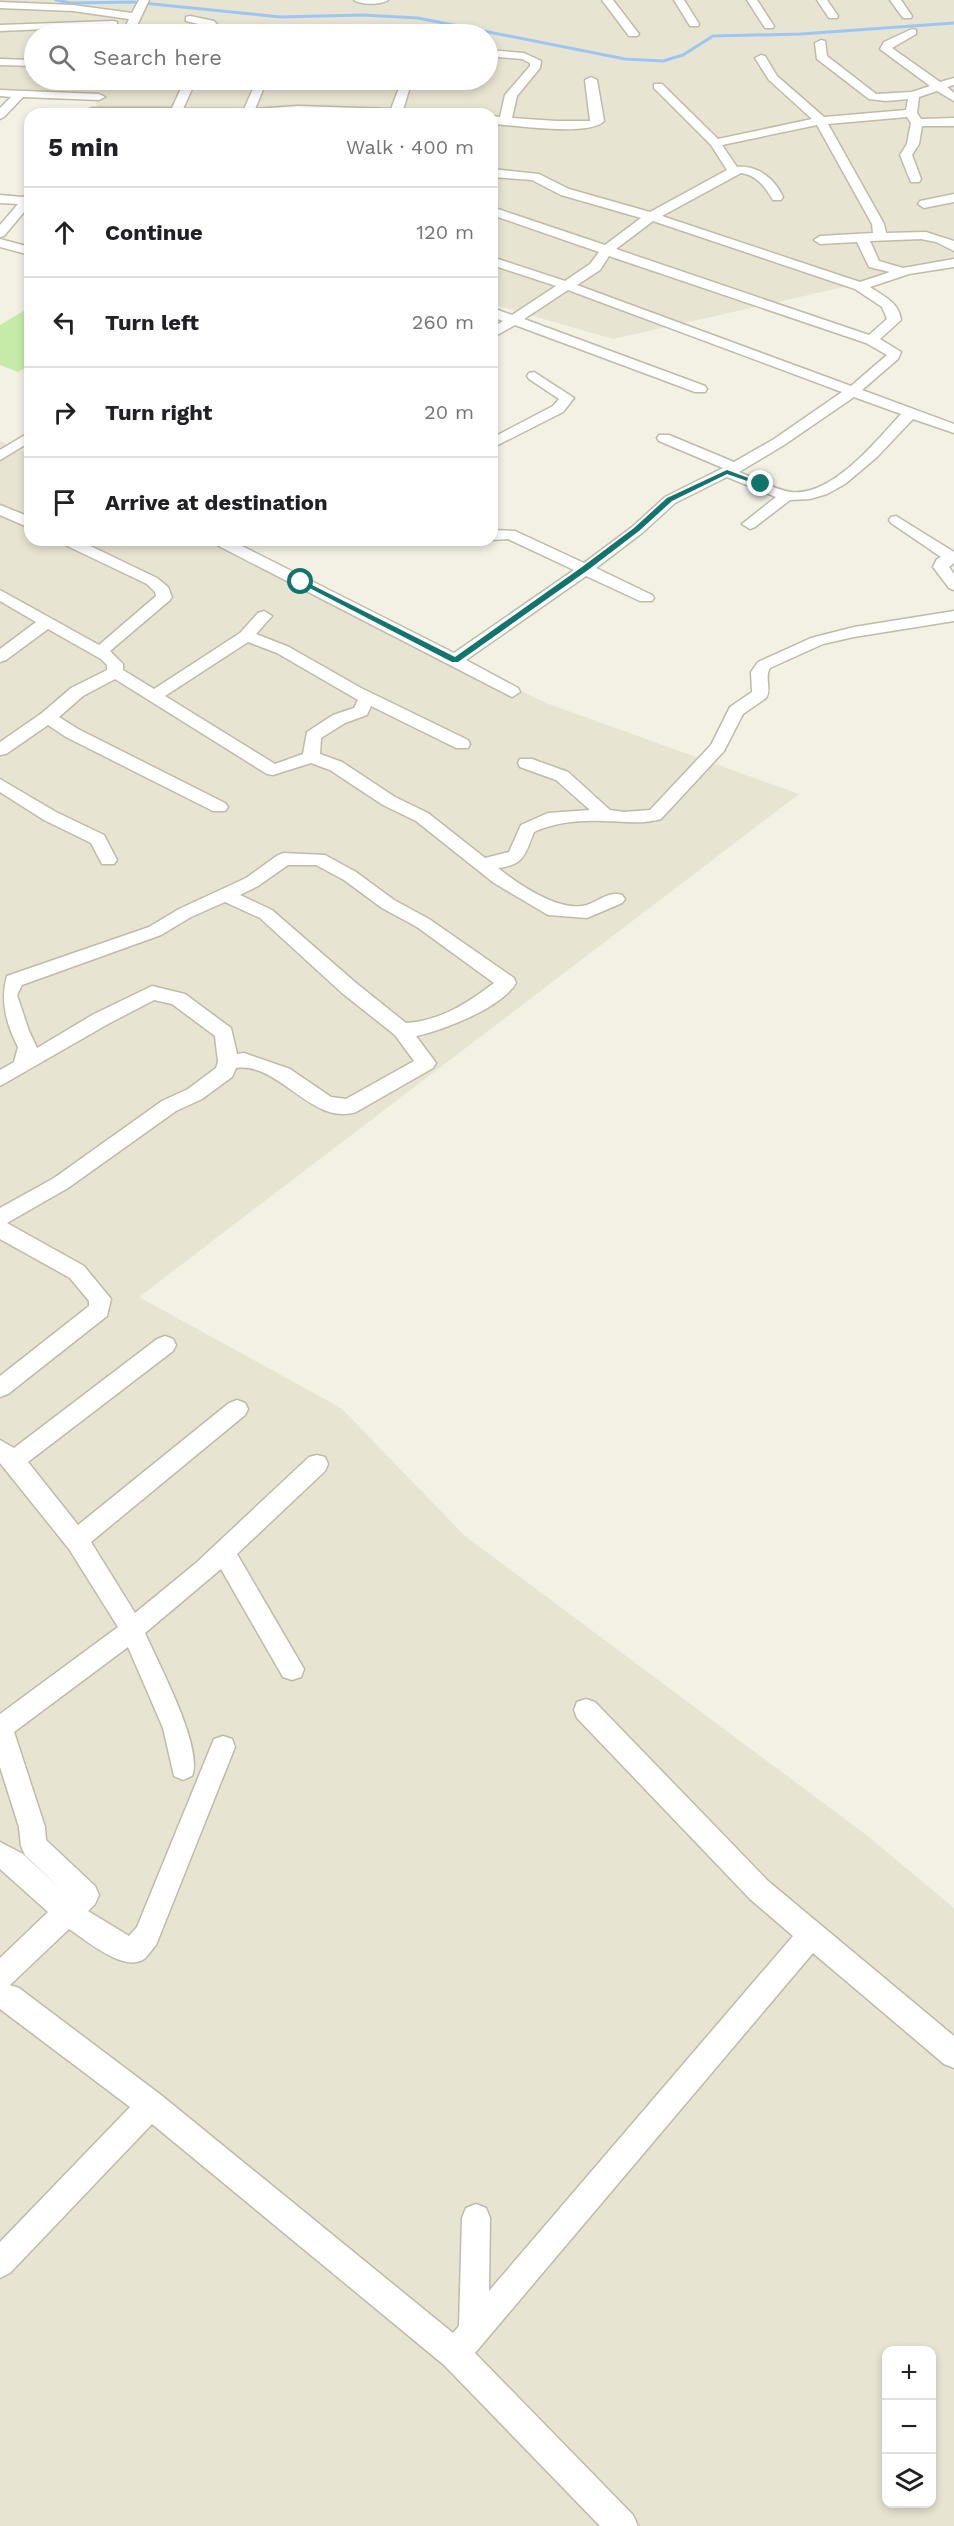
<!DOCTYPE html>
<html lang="en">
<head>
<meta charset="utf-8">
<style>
	body { margin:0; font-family:"Work Sans",sans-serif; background:#f6f6f6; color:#202124 }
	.controls { position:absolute; right:18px; bottom:18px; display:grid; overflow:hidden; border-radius:12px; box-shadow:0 3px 9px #0003 }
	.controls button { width:54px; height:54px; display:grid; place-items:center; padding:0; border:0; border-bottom:2px solid #e0e0e0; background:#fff; color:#202124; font:30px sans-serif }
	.stop { position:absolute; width:18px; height:18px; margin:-14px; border:4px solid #0f766e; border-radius:50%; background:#fff }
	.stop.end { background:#0f766e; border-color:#fff; box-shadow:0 2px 6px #0008 }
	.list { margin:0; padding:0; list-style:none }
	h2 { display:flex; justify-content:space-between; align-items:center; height:78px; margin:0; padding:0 24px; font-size:26px }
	h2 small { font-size:20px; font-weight:400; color:#757577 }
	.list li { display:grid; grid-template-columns:39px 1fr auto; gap:18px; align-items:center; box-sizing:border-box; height:90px; padding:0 24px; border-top:2px solid #e0e0e0 }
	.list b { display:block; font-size:22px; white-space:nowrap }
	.list em { font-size:20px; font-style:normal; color:#757577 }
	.icon { flex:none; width:33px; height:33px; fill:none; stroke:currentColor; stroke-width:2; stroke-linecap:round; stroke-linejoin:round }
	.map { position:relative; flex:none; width:954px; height:2526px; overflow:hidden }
	.search { position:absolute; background:#fff; box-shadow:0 3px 9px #0003; left:24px; top:24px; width:474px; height:66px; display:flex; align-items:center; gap:15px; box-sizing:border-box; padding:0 21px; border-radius:33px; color:#757577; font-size:22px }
	.panel { position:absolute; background:#fff; box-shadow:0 3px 9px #0003; left:24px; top:108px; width:474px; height:438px; border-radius:18px }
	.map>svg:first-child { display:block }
	.residential { fill:#e8e4d2; fill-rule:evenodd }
	.green { fill:#c6eba9 }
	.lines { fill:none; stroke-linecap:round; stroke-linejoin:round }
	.stream { stroke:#9bc6f5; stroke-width:3 }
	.minor-casing { stroke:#c0baa6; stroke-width:3 }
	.minor { fill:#fff; fill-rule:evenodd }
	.route { fill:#0f766e }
</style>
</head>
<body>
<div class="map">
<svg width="954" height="2526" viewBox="0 0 954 2526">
	<rect width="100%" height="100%" fill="#f3f1e4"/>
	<path class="residential" d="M0 0H954V265L910 272 613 339 492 304V114L99 111 94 98 0 93ZM34 34H488V80H34Z
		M0 441 30 455V540H206L546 703 799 794 139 1297 341 1408 465 1536 865 1834 954 1908V2526H0ZM886 2350H932V2504H886Z"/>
	<path class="green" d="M30 307V365L18 372 0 365V325Z"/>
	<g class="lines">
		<path class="stream" d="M56 0 71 3 133 2 280 17 363 15 418 18 625 59 663 61 683 55 713 36 801 34 954 23"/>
		<g class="minor-casing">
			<path id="minor" d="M139 0H149L133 34H122L129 19 73 11 0 8V2L73 5 132 13Z
				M354 0H388C381 5 361 5 354 0Z
				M602 0H613L639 34 637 36H629Z
				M674 0H684L699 24 698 26H690Z
				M747 0H757L774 26 773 28H765Z
				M817 0H827L838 16 837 18H829Z
				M890 0H901L912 16 911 18H903Z
				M190 16 214 21 220 28 218 34H207L209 28 206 26 186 21V17Z
				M113 21 117 22V26L0 31V25Z
				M284 29 288 30V34H278L280 30Z
				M912 29 916 30V34L892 48 940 82 954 78V85L947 87 954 93V101L937 91 919 97 917 113 921 119 954 118V126H922L919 144 912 155 921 179 919 182H911L900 155 907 144 911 123 907 117 828 124 884 224 886 233 926 232 954 241V251L936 242 921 239 870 241 879 261 903 268 954 259V267L909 274 870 287C883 296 899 302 901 320L880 339 901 352 898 359 862 390 954 424V433L913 419 877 457 845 484 827 494 810 499 790 500 755 527 750 529 742 524 776 497 727 477 675 503 642 533 596 568 652 595 654 598 652 601H640L586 576 466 660 518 688 520 692 512 697 213 543 210 540H230L454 653 574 570 508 539 492 540V530L515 531 584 563 632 527 665 497 723 468 659 441 657 438 659 435H669L734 462 774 439 842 392 568 290 524 319 705 386 707 389 705 392H695L515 325 492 338V328L503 321 492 317V308L512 315 556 286 492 265V257L565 281 590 264 599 252 492 215V207L605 245 641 218 561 195 532 180 492 177V169L539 174 569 189 650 212 727 170 711 145 654 88V84H662L718 139 812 119 769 80 755 58 761 55 765 56 777 76 824 117 906 110 908 99 886 101 869 99 817 59 815 43 821 40 825 41 827 56 876 94 912 92 930 86 880 49 884 42ZM817 125 872 224 873 233 820 236 814 240 820 244 857 242 869 267 890 272 860 282 662 216 741 173C757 175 765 187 773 200H781L783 197C775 179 758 165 737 167L722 145ZM653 221 855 289 882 307 887 319 869 335 616 249ZM609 256 866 343 887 355 851 386 577 285 600 270ZM854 397 901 414C876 441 832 497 791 492 774 490 755 478 739 472L784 445Z
				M488 50 524 53 541 61 540 68 517 96 512 118 556 121H590L585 80 591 77 597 80 604 121C589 137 515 125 492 124V116L500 117 505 95 530 66V63L522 59 488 56Z
				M0 59 34 60V66L0 65Z
				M185 80H196L183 109H244L257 80H267L255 109 298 106 391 109 402 80H412L403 110H417L423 114H90L86 111 92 108H172Z
				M0 90 99 94 105 97 99 100 23 97 4 117 0 119V108L11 97 0 96Z
				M30 193V205L4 236 0 237V225L18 204 0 203V195L23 197Z
				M954 194V202L924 208 918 204 920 201Z
				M0 239 30 247V255L0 247Z
				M534 372 574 398 563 412 492 448V438L553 406 559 399 529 379 527 376 529 373Z
				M30 432V442L0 460V450Z
				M0 505 30 517V528L0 515Z
				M896 516 954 552V563L949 567 954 574V590L949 588 933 567 937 559 941 557 891 523 889 520 891 517Z
				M58 540H78L157 578 168 587 172 597 170 600 110 651 123 664V670L154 689 240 633 258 613 264 611 272 616 256 634 289 647 361 688 468 740 470 744 468 748H456L371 706 367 715 345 723 321 738 320 754 342 762 395 797 428 813 485 858 509 852 521 825 548 813 590 810 556 780 520 767 518 763 520 759H532L568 772 610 810 624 812 650 810 711 745 730 707 752 692 751 672 758 662 811 638 854 627 954 611V621L854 637 823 644 770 668C764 677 772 689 766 698L743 714 724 751 661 819C640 825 625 821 604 821 581 820 555 822 534 832 525 855 524 865 498 868 518 884 560 913 587 905 599 901 609 891 622 895L625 899 622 903 587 918 548 915 494 883 416 821 383 805 330 770 311 763 273 775 267 774 115 679 83 696 59 717 78 729 225 803 228 807 225 811H213L66 737 48 725 6 754 0 755V742L42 713 71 688 107 670V665L101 659 48 629 6 660 0 662V649L36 622 0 601V590L99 645 156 596 155 592 147 584 61 543ZM248 642 277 653 358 700 354 708 333 715 307 732 303 754 275 764 165 696Z
				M0 779 56 812 104 835 117 860 114 864H102L91 843 44 820 0 792Z
				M284 853 325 855 356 872 394 900 429 919 514 978 516 983C501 1008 444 1030 416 1036L436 1063 433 1068 356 1112C311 1126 280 1062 236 1068L232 1077 202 1099 176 1111 68 1188 7 1223 84 1266 111 1299 107 1316 8 1394 0 1397V1376L89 1306V1301L70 1278 0 1239V1208L54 1178 162 1101 188 1089 216 1068 218 1062 215 1036 172 1004 154 1000 108 1024 0 1086V1070L14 1062 18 1047C6 1024 0 1000 7 976L149 927 179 909 246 878 278 855ZM288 865H316L344 880 382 908 417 927 494 983C468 1003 440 1021 406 1023L356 983 272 910 240 895 258 886ZM225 902 260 918 342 993 395 1035 414 1061 346 1099 331 1097 290 1069 244 1053 237 1054 231 1028 185 994 152 986 94 1014 37 1048 29 1031 17 995 22 985 161 935 191 917Z
				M165 1336 173 1339 176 1345 173 1351 28 1462 78 1525 229 1403 237 1400 245 1403 248 1409 245 1415 91 1542 135 1613 196 1563 309 1457 317 1455 325 1457 328 1464 325 1471 237 1554 304 1669 301 1677 292 1680 283 1677 221 1569 145 1633C158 1663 204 1748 192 1776L183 1780 174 1776 163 1728 128 1647 14 1732 45 1827 46 1840 95 1886 99 1895 95 1904 88 1911 129 1936 137 1927 214 1739 223 1736 232 1739 235 1747 156 1945C152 1949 148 1956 144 1959 124 1973 86 1940 69 1929L10 1985 19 1988 161 2095 453 2333 459 2326 462 2218 466 2208 476 2204 486 2208 490 2218 489 2291 793 1936 750 1899 577 1718 574 1710 577 1702 586 1699 595 1702 768 1881 954 2036V2068L944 2064 813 1953 475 2353 633 2515 638 2526H600L444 2365 152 2124 10 2273 0 2278V2242L130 2107 0 2009V1958L48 1912 0 1869V1842L23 1854 63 1891 25 1855 21 1846 19 1827 0 1767V1714L118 1627 69 1549 0 1463V1440L14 1448 157 1339Z"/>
		</g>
		<use href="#minor" class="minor"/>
	</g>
	<path class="route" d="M727 470 765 484 759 485 727 474 672 501 639 531 588 570 458 662H452L298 582 304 581 455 657 582 567 634 528 667 498Z"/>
</svg>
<div class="controls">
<button>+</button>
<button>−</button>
<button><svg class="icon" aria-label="layers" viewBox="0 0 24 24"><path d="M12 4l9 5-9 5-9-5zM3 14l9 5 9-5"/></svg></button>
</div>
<div class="stop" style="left:301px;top:582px"></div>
<div class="stop end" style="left:761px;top:484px"></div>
<div class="search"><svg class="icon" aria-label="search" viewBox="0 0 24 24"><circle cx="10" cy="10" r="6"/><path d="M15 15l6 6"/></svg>Search here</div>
<section class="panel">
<h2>5 min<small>Walk · 400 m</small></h2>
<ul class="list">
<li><svg class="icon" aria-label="ahead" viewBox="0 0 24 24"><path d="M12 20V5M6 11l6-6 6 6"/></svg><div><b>Continue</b></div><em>120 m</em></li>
<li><svg class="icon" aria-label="left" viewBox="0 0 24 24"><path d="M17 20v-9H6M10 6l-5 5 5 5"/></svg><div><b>Turn left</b></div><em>260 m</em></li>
<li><svg class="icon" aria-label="right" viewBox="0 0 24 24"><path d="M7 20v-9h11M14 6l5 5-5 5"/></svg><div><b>Turn right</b></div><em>20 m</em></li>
<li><svg class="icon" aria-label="arrive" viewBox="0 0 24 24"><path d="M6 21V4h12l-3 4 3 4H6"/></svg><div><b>Arrive at destination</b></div></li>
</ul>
</section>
</div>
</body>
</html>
